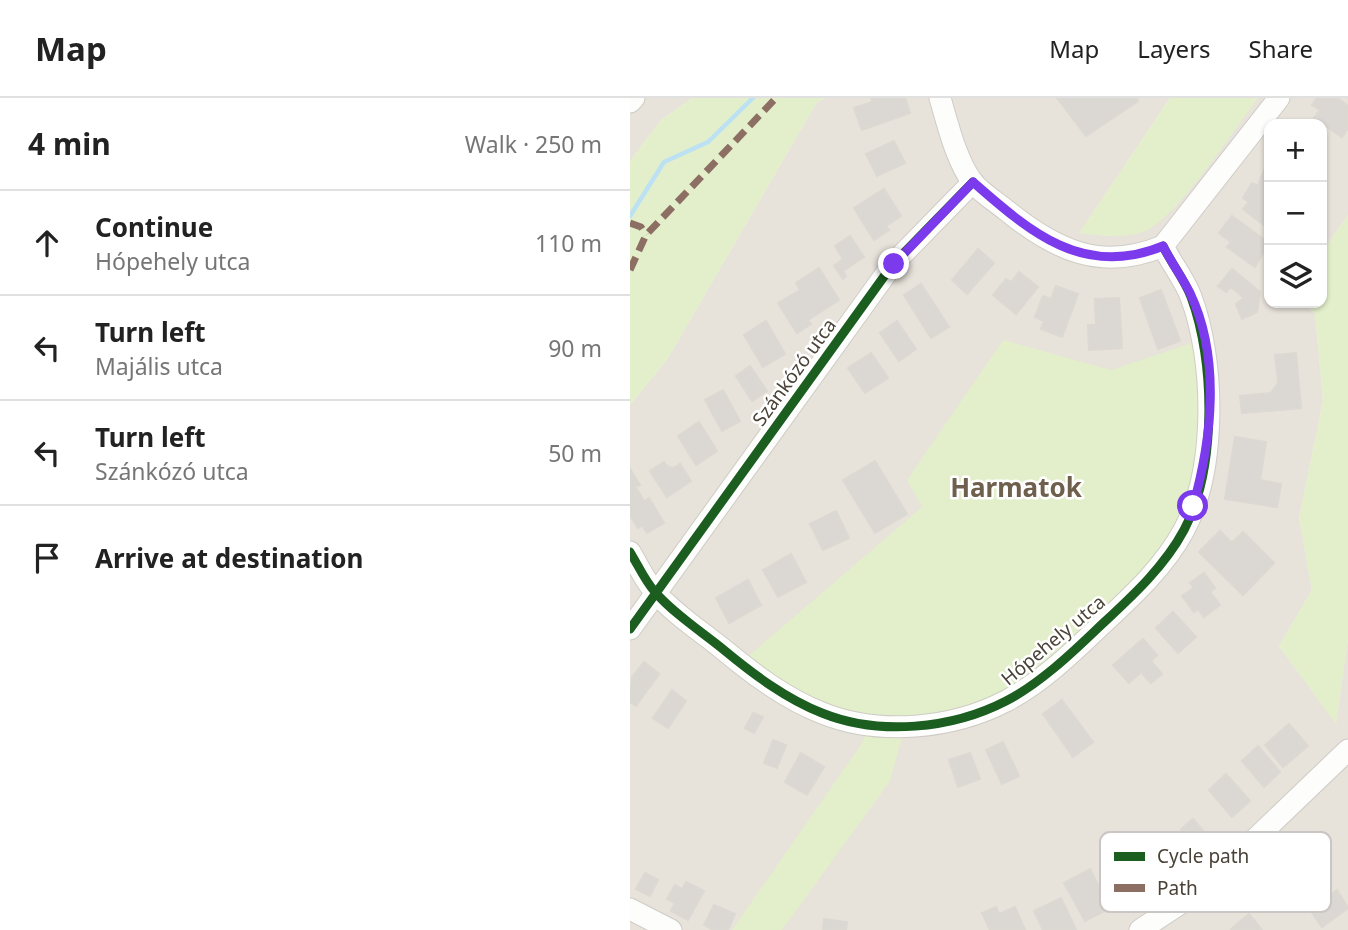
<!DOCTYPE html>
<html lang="en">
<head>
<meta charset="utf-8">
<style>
	body { margin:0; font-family:"Noto Sans",sans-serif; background:#f6f6f6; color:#222 }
	.controls { position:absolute; right:21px; top:21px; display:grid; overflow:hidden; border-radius:14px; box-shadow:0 2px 5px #0004 }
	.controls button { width:63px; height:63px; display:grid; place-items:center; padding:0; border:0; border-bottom:2px solid #e0e0e0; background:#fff; color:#222; font:35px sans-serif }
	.stop { position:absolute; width:21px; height:21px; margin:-16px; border:5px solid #7c3aed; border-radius:50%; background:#fff }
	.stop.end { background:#7c3aed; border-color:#fff; box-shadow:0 2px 7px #0008 }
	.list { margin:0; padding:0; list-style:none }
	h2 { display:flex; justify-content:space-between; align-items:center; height:91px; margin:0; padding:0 28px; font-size:30px }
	h2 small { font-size:23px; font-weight:400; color:#767676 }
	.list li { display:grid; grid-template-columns:46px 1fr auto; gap:21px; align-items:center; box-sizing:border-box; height:105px; padding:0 28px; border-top:2px solid #e0e0e0 }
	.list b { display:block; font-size:26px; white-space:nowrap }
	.list p { margin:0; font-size:23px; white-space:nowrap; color:#767676 }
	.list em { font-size:23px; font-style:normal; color:#767676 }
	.icon { flex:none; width:38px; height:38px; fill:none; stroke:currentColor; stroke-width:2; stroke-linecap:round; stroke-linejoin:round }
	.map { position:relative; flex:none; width:718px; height:832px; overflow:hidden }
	header { display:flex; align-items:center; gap:42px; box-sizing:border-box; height:98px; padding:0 35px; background:#fff; border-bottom:2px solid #e0e0e0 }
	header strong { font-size:33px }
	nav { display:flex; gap:38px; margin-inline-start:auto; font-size:24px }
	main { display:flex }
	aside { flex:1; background:#fff }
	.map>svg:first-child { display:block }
	.residential { fill:#e7e2da }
	.green { fill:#e3efcb }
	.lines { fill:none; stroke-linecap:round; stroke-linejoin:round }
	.stream { stroke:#bbe1f3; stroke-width:4.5 }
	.building { fill:#dbd8d3; stroke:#dcd8d2; stroke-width:2 }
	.minor-casing { stroke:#cfccc7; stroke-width:23 }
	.minor { stroke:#fdfdfc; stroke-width:21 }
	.quiet { stroke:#8d6e63; stroke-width:7; stroke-dasharray:14 7; stroke-linecap:butt }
	.cycleway-casing { stroke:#fff; stroke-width:13 }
	.cycleway { stroke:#1b5e20; stroke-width:9 }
	.route { stroke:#7c3aed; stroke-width:9 }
	.labels { text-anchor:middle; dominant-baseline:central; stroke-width:5; stroke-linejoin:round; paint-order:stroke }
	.street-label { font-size:19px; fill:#4b4237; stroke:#fff }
	.district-label { font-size:26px; font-weight:bold; fill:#6f5f4d; stroke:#fff }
	.key { fill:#fff; stroke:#c9c6c3; stroke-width:2 }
	.key-label { font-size:19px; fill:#4b4237 }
</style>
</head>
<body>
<header>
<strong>Map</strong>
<nav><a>Map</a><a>Layers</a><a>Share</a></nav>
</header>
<main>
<aside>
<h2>4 min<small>Walk · 250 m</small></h2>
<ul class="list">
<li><svg class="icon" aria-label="ahead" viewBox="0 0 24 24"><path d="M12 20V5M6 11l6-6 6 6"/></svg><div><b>Continue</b><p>Hópehely utca</p></div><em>110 m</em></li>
<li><svg class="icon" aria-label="left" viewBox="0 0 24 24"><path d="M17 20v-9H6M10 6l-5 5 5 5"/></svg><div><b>Turn left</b><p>Majális utca</p></div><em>90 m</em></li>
<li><svg class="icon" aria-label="left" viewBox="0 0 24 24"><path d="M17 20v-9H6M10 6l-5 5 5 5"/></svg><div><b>Turn left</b><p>Szánkózó utca</p></div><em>50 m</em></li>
<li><svg class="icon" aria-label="arrive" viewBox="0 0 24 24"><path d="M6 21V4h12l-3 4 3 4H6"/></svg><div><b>Arrive at destination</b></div></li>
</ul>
</aside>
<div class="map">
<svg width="718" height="832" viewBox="0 0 718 832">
	<rect width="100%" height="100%" fill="#f3f1ed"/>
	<path class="residential" d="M0 0H62L31 22 0 63Z
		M196 0H540L449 135 479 138 546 108 628 0H718V117L692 154V26H639V205H674L685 216 693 303 669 420 682 492 649 548 706 625 718 541V832H0V307L38 260 187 4Z"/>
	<path class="green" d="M62 0H196L187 4 38 260 0 307V63L31 22Z
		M540 0H628C605 30 545 123 513 134 493 141 469 137 449 135Z
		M718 117V541L706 626 649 548 682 492 669 420 693 303 685 216 674 205H692V154Z
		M574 241 577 339 539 455 379 601 276 624 260 683 152 832H102L230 648 240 628 110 565 292 409 277 382 373 242 481 272Z"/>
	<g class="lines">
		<path class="stream" d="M0 118 34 64 78 44 123 0"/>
	</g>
	<path class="building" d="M241 0H275L280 15 232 32 224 10 243 4Z
		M427 0H507L508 3 456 38Z
		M687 0H707L718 8V30L712 39 684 20 690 12 682 7Z
		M264 43 275 65 247 78 236 56Z
		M634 72 639 74V131L613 111 619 104 613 100 622 85 628 88Z
		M254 91 271 118 256 128 259 132 244 142 224 110Z
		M602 118 639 145 625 169 597 149 601 144 589 135Z
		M220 138 234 159 213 173 216 178 213 181 204 168 213 161 205 148Z
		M348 151 364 165 337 196 322 182Z
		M189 170 209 202 178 222 181 226 167 235 148 205 170 192 166 185Z
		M602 171 630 194 627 214 612 221 606 206 614 200 601 189 596 194 588 188Z
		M389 174 408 189 386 216 363 197 376 181 381 184Z
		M291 186 319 229 301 240 274 197Z
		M426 188 448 196 432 239 411 231 414 223 405 219 413 198 421 201Z
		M531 192 550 243 528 251 510 200Z
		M489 200 492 250 459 252 458 227H466L465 201Z
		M136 223 155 256 133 269 114 237Z
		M267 223 286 251 269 263 250 235Z
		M241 255 258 280 235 295 218 270Z
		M666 255 671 310 612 315 610 298 641 295 648 285 645 257Z
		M120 268 137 293 122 303 106 278Z
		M93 292 110 323 92 333 75 302Z
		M69 324 87 353 66 367 48 338Z
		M605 339 636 344 630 382 651 386 647 409 595 401Z
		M245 363 277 416 245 435 213 382Z
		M34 364 38 369 44 370 50 366 61 383 37 399 20 373Z
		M0 371 10 387 5 389 9 395 0 400Z
		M10 396 14 404 19 400 34 425 17 435 12 427 8 430 0 417V402Z
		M206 413 219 440 193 452 180 426Z
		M590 433 602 445 613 434 644 465 613 497 569 454Z
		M161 456 176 484 148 499 133 472Z
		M574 475 585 490 580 494 590 507 574 519 568 511 564 514 552 498 564 490 560 485Z
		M118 482 131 507 99 525 86 500Z
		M543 514 566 539 548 555 526 530Z
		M513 541 527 557 521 563 532 576 521 585 511 574 499 585 483 567Z
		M14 564 29 576 19 590 3 578Z
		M2 580 18 591 6 608 0 604Z
		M42 592 56 603 38 630 23 620Z
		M432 602 463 644 443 659 413 616Z
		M123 615 133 619 124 635 115 630Z
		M659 626 678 648 653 669 635 647Z
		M143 642 156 647 147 670 134 665Z
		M373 644 389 678 372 686 356 652Z
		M628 648 650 674 634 689 612 663Z
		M171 655 194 669 177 697 155 684Z
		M340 655 350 681 328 689 319 662Z
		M596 676 620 703 602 719 579 692Z
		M563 721 575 735 563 745 551 731Z
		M460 771 480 810 455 823 434 785Z
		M15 775 28 782 20 798 6 791Z
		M56 784 74 793 58 822 41 813 45 805 37 801 45 787 52 791Z
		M707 792 718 810 692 829 680 812Z
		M431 800 446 832H413L404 813Z
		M84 807 105 816 98 832H84L74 827Z
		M366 809 369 816 385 809 395 832H360L352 815Z
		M619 816 632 832H602L601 831Z
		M194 821 217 824 216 832H193Z"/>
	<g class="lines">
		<g class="minor-casing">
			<path id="minor" d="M310 0C318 27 326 62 343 85 352 95 366 104 376 112 425 152 471 174 533 148L649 0
				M0 4 4 0
				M0 454C8 467 15 483 25 494 44 516 72 534 94 552 123 576 156 601 192 615 249 638 322 631 376 603 409 586 441 556 468 530 499 501 533 471 554 432 587 370 585 263 561 199 555 182 541 165 533 148
				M0 531 263 166 343 84
				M0 811 41 832
				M510 832 574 790 718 652"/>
		</g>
		<use href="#minor" class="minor"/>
		<path class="quiet" d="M0 125 11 129 16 137
			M0 172 16 137 146 0"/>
		<g class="cycleway-casing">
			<path id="cycleway" d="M0 454C8 467 15 483 25 494 44 516 72 534 94 552 123 576 156 601 192 615 249 638 322 631 376 603 409 586 441 556 468 530 499 501 533 471 554 432 587 370 585 263 561 199 555 182 541 165 533 148
				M0 531 263 166 343 84"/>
		</g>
		<use href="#cycleway" class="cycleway"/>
	</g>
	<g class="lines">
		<path class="route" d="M264 166 343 84C400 134 454 181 533 148 541 164 552 179 560 195 591 260 582 341 563 408"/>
	</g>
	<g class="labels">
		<g class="street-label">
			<text transform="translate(164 274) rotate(-54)">Szánkózó utca</text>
			<text transform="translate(423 542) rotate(-40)">Hópehely utca</text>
		</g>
		<g class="district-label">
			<text x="386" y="389">Harmatok</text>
		</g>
	</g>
	<rect x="470" y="734" width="231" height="80" rx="10" class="key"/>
	<rect x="484" y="754" width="31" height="9" fill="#1b5e20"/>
	<rect x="484" y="786" width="31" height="8" fill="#8d6e63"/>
	<g class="key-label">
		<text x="527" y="765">Cycle path</text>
		<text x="527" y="797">Path</text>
	</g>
</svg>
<div class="controls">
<button>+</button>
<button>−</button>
<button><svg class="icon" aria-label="layers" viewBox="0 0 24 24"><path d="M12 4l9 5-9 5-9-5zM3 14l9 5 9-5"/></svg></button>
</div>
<div class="stop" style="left:563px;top:408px"></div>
<div class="stop end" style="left:264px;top:166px"></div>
</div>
</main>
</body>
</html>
